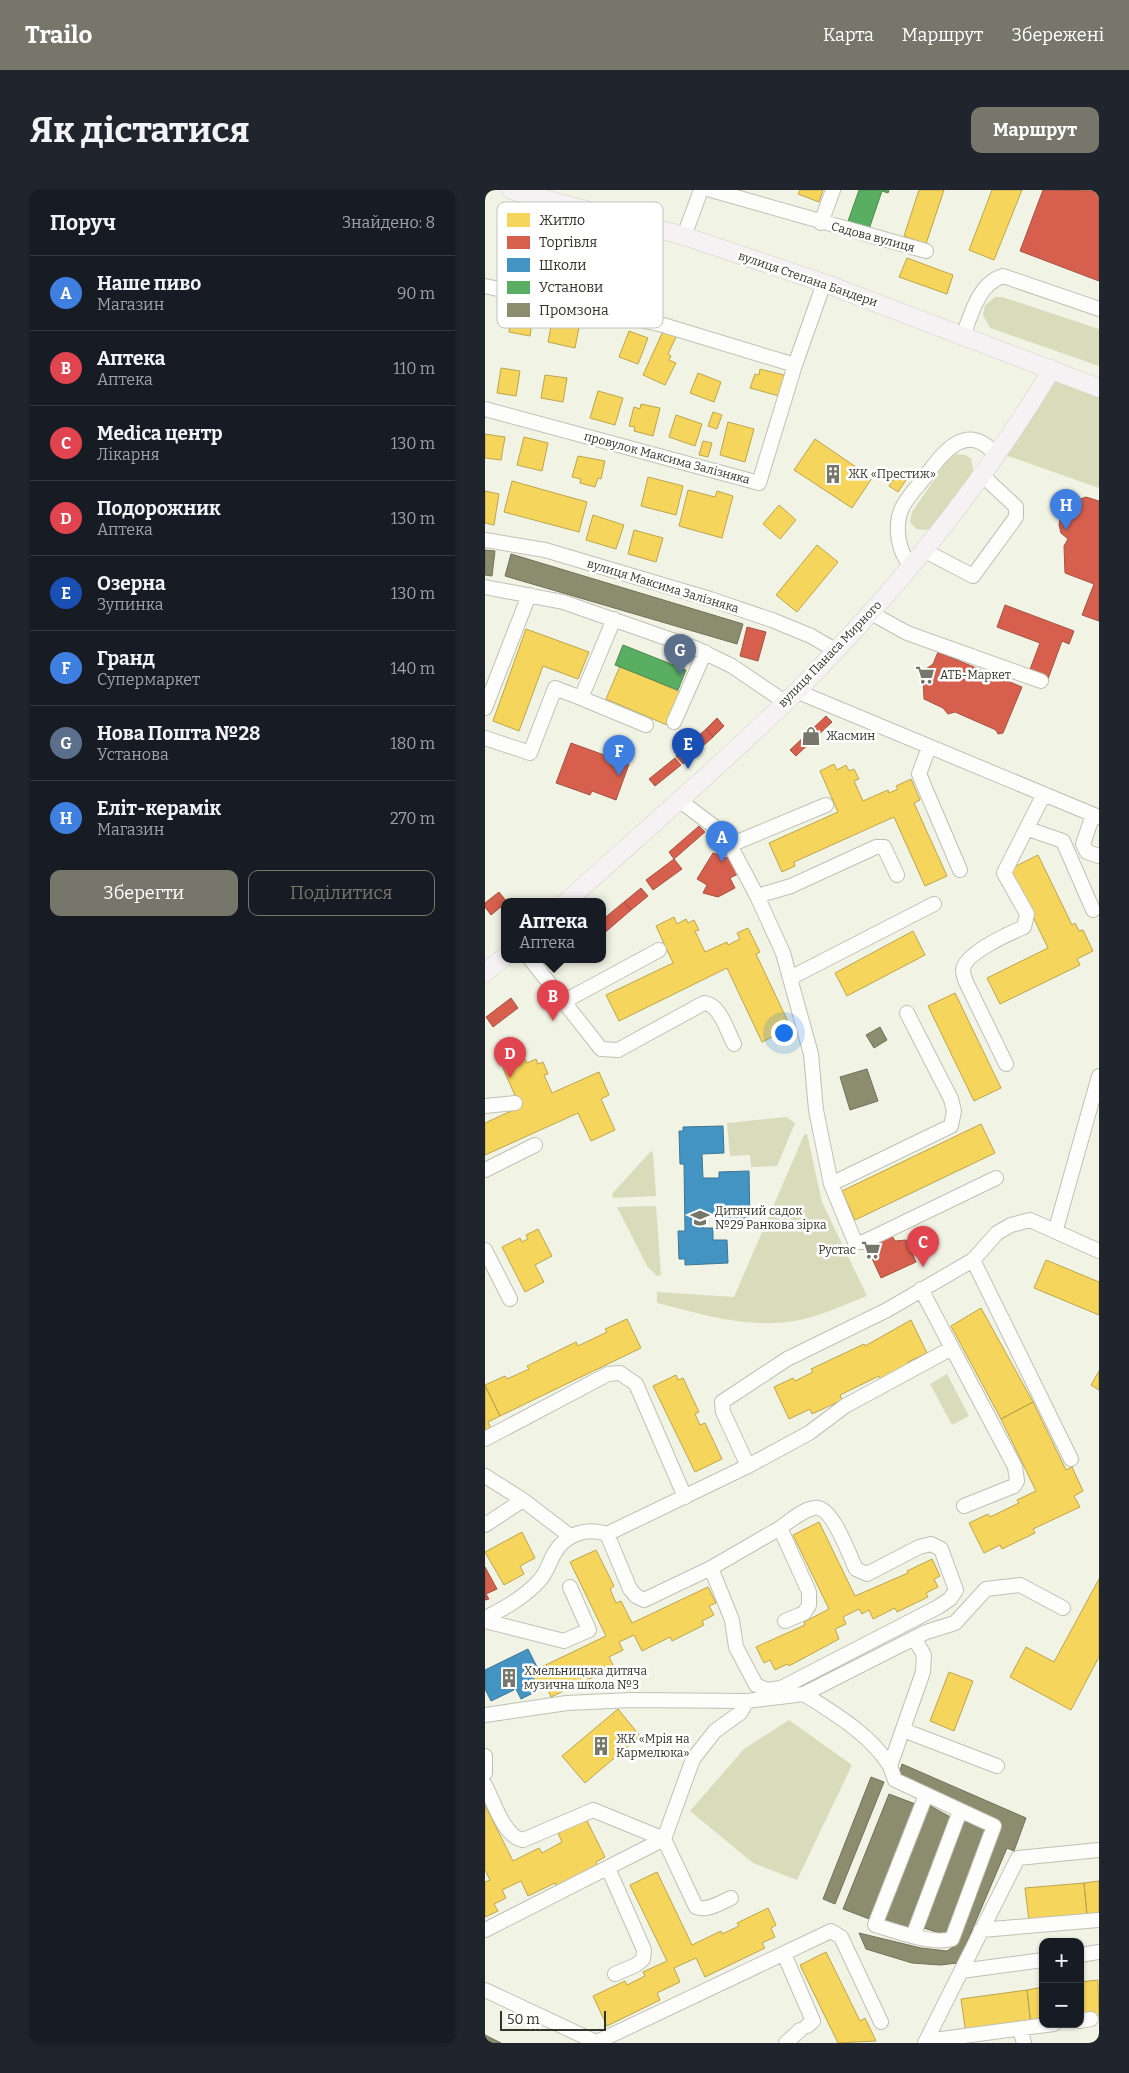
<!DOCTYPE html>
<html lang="uk">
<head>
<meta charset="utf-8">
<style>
	body { margin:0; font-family:Bitter,serif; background:#20242c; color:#f1f3f6 }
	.controls { position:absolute; right:15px; bottom:15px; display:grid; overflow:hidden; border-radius:10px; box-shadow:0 1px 4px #0004 }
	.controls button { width:45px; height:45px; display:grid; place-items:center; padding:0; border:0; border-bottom:1px solid #363941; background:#171b24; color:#f1f3f6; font:25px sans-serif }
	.scale { position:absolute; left:15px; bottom:12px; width:106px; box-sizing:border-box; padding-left:5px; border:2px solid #333429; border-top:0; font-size:14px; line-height:18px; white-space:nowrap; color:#333429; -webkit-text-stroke:4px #fff; paint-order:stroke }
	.you { position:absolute; left:298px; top:842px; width:18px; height:18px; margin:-12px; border:4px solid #fff; border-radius:50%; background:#1a73e8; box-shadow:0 0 0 8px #1a73e833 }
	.badge { display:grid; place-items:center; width:32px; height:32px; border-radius:50%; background:#76776a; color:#fff; font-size:16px; font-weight:700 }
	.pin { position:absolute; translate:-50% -41px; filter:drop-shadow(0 1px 2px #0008) }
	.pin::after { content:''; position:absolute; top:26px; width:18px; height:15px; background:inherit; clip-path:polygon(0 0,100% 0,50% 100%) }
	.popup { position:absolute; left:16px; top:708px; width:105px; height:65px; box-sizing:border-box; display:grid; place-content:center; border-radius:10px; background:#171b24; filter:drop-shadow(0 1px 4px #0005); font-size:16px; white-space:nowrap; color:#9ea1a6 }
	.popup b { font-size:19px; color:#f1f3f6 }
	.popup::after { content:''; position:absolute; left:50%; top:100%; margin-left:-10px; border:10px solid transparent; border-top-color:#171b24 }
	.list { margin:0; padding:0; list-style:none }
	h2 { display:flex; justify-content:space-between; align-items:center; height:65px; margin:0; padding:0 20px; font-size:21px }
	h2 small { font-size:16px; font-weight:400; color:#9ea1a6 }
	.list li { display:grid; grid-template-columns:32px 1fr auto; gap:15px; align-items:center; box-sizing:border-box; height:75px; padding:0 20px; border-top:1px solid #363941 }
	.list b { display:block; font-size:19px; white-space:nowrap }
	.list p { margin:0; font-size:16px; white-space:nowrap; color:#9ea1a6 }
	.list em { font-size:16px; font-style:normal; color:#9ea1a6 }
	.actions { display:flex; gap:10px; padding:15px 20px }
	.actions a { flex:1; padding:11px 0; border:1px solid #76776a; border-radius:10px; text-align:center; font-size:18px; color:#76776a }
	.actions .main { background:#76776a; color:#fff }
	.map { position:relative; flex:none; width:614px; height:1853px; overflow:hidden; border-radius:10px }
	header { display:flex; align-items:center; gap:30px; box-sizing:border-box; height:70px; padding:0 25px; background:#76776a; color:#fff }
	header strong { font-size:24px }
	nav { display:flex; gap:28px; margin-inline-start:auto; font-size:18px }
	.intro { display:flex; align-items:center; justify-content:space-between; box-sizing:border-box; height:120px; padding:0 30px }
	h1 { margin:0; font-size:35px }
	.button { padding:12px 22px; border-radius:10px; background:#76776a; color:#fff; font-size:18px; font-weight:700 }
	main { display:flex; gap:30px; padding:0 30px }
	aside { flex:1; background:#171b24; border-radius:10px; box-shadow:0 1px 4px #0004 }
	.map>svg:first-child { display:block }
	.green { fill:#d9dcba }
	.homes { fill:#f6d55c; stroke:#bca54d }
	.shops { fill:#d6604d; stroke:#a55342 }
	.schools { fill:#4393c3; stroke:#3e7695 }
	.public { fill:#5aae61; stroke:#4e8950 }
	.industry { fill:#8c8c6e; stroke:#717259 }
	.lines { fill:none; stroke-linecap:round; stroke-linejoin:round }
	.minor-casing { stroke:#c0c1b5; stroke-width:16 }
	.major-casing { stroke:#d1d2cb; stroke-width:19 }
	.minor { stroke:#fdfdfb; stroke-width:14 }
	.major { stroke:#f6f1f2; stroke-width:18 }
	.labels { text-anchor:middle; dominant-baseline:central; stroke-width:5; stroke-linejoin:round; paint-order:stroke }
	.street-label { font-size:12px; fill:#333429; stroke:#fff }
	.poi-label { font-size:12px; fill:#333429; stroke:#fff; text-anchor:start }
	.key { fill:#fff; stroke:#c2c2bf; stroke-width:1 }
	.key-label { font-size:14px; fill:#333429 }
</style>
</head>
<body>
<header>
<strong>Trailo</strong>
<nav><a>Карта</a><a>Маршрут</a><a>Збережені</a></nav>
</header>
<div class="intro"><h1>Як дістатися</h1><a class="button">Маршрут</a></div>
<main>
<aside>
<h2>Поруч<small>Знайдено: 8</small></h2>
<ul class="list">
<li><span class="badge" style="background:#3f7fe0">A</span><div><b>Наше пиво</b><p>Магазин</p></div><em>90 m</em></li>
<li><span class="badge" style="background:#e0444e">B</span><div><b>Аптека</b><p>Аптека</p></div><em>110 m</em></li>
<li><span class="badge" style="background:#e0444e">C</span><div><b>Medica центр</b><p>Лікарня</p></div><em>130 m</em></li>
<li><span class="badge" style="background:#e0444e">D</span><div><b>Подорожник</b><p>Аптека</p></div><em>130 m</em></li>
<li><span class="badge" style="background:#1a4fb4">E</span><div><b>Озерна</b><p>Зупинка</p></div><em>130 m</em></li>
<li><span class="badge" style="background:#3f7fe0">F</span><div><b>Гранд</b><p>Супермаркет</p></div><em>140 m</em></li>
<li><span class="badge" style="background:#5c6f8a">G</span><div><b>Нова Пошта №28</b><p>Установа</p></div><em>180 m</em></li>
<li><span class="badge" style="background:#3f7fe0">H</span><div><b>Еліт-керамік</b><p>Магазин</p></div><em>270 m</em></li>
</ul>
<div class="actions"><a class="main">Зберегти</a><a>Поділитися</a></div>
</aside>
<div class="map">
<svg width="614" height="1853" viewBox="0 0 614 1853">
	<rect width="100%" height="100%" fill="#f1f3e4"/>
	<path class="green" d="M510 107H517L614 139V176L505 138 498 125 500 115Z
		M569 187 614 204V298L520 265Z
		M471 264 481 265 486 269 489 284 451 335 443 340 431 339 425 332 427 322 462 271Z
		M301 927 310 933 292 976 266 977 265 965 245 966 242 933Z
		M322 944 337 1012 382 1106C358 1115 334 1127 309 1131 262 1139 217 1124 172 1113V1102L249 1107 319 945Z
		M166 961 168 962 171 1006 128 1008 127 1004Z
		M171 1016 176 1085 172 1086 162 1076 132 1017Z
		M462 1184 484 1226 467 1235 445 1194Z
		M304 1530 367 1575 312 1690 268 1673 205 1621 259 1559Z"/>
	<path class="homes" d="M315 0H338L334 12 313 4Z
		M434 0H459L441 54 419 46Z
		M507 0H537L509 70 484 60Z
		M422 68 468 85 462 104 414 87Z
		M27 122 48 125 45 146 24 142Z
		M68 126 95 132 90 158 63 152Z
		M179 139 192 145 183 164 186 166 184 170 191 173 180 195 158 185Z
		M144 141 163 148 153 174 134 167Z
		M16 178 35 181 31 206 12 203Z
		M275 179 299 185 294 206 265 198 270 184 274 185Z
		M213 183 236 192 229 212 205 203Z
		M60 185 82 188 78 212 56 208Z
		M113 201 138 208 130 235 105 228Z
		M156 214 175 218 168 246 149 241 150 237 144 236 149 217 155 219Z
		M228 222 237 225 232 239 223 236Z
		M191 225 217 234 210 256 184 247Z
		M243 232 269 239 260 272 235 265Z
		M0 244 20 247 16 270 0 268Z
		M39 247 63 253 57 281 32 275Z
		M330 249 387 288 367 318 309 280Z
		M218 251 227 253 223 267 214 265Z
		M93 266 120 271 116 289 113 288 110 297 95 293 96 289 87 287Z
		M412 284 421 290 413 302 404 296Z
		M163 287 198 296 191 325 156 316Z
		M27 291 102 312 94 342 19 322Z
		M203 300 230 307 232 301 248 306 237 348 194 336Z
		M0 301 14 304 9 335 0 333Z
		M294 315 311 330 295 349 278 334Z
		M108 325 139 335 131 359 101 350Z
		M149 340 178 348 171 372 143 364Z
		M332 355 353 372 312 422 291 405Z
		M41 439 104 462 93 489 58 476 34 541 8 531Z
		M135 476 195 502 182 535 121 509Z
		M349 574 352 580 361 575 364 581 369 579 374 589 369 591 378 611 403 600 404 603 413 599 411 596 426 589 435 610 429 613 462 686 440 696 409 627 309 672 310 676 297 682 284 653 353 622 335 581Z
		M553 665 587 735 590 733 594 741 598 740 608 761 592 769 595 775 515 814 502 788 563 758 525 679Z
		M189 727 192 734 201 729 203 733 209 730 214 740 210 741 220 762 242 752 243 755 255 749 252 743 263 738 275 762 271 764 306 838 277 852 242 778 134 831 121 805 188 773 171 736Z
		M428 741 440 765 362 806 350 783Z
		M470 803 516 898 489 911 443 816Z
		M40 869 42 873 51 869 53 874 58 872 63 884 59 885 67 903 114 882 124 905 116 909 130 940 106 951 93 923 0 965V933L35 917 18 878Z
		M496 934 510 963 370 1030 357 1001Z
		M53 1039 67 1066 50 1075 59 1092 40 1102 17 1057 35 1048 37 1052 43 1049 41 1045Z
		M561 1070 614 1092V1125L549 1098Z
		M496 1118 548 1212 516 1229 466 1136Z
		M142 1129 156 1158 15 1226 0 1195 20 1186 22 1189 44 1179 42 1176 91 1152 93 1156 122 1142 120 1139Z
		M426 1130 442 1163 423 1172 425 1176 396 1190 394 1186 355 1205 357 1210 327 1224 325 1219 304 1229 289 1197 308 1188 310 1191 328 1182 326 1179 379 1154 380 1156Z
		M614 1181V1200L606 1195Z
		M191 1185 193 1190 198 1188 214 1222 210 1224 215 1235 220 1233 237 1269 210 1282 168 1196Z
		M0 1196 15 1226 3 1232 6 1239 0 1242Z
		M548 1212 581 1280 587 1277 598 1301 589 1306 595 1317 548 1339 550 1343 517 1359 515 1355 499 1363 484 1333 503 1324 505 1327 534 1313 532 1310 551 1301 516 1229Z
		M334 1332 370 1406 423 1383 422 1381 447 1369 455 1386 449 1389 453 1397 441 1403 443 1407 412 1422 410 1418 388 1429 384 1420 377 1424 374 1419 358 1427 361 1434 350 1439 354 1449 304 1476 302 1474 290 1480 285 1470 279 1473 271 1457 320 1435 319 1432 344 1419 308 1345Z
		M37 1342 50 1368 35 1376 39 1384 19 1395 0 1362Z
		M111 1360 129 1396 125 1399 131 1413 136 1411 147 1433 223 1397 231 1413 224 1416 229 1425 217 1431 219 1435 187 1451 185 1447 157 1461 149 1445 134 1452 138 1460 124 1467 129 1477 66 1507 62 1498 55 1501 46 1482 121 1446 85 1372Z
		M614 1389V1467L586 1520 525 1487 541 1457 569 1472Z
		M464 1482 488 1491 469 1541 445 1531Z
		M133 1519 155 1546 100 1593 77 1566Z
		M0 1615 28 1671 54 1658 57 1663 77 1652 73 1643 101 1629 120 1667 111 1672 113 1676 72 1697 70 1693 43 1706 36 1691 17 1700 21 1708 9 1714 13 1721 0 1727V1692L5 1690 0 1680Z
		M172 1682 207 1755 236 1741 237 1744 254 1736 252 1733 283 1718 291 1735 286 1738 290 1747 277 1753 280 1758 220 1787 211 1768 189 1778 195 1792 172 1803 175 1810 122 1836 108 1806 140 1791 142 1795 160 1786 158 1782 182 1771 145 1695Z
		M614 1691V1724L602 1725 599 1693Z
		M599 1693 602 1725 544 1731 540 1698Z
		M341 1762 375 1831 380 1828 391 1851 353 1853 315 1775Z
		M613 1790 614 1826 595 1829V1792Z
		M558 1797V1834L546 1835 542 1800Z
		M542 1800 546 1835 481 1844 476 1809Z"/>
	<path class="shops" d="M558 0 614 1V91L535 61Z
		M601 307 614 311V431L597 425 609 394 580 383 579 356 583 349 576 343 574 335 577 319 583 313Z
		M520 415 589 441 584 454 577 451 563 489 544 482 555 453 512 437Z
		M262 437 281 442 273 471 255 466Z
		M453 462 537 497 518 543 513 544 511 540 470 522 463 524 458 518 439 509 438 484 441 479 448 474Z
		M341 526 347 532 311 566 305 560Z
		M232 528 239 536 228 547 221 539Z
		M221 539 228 547 209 564 202 556Z
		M86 553 144 574 131 610 107 601 105 605 71 593Z
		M202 556 209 564 198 574 191 566Z
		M190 568 196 575 170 596 164 589Z
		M214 636 220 642 189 669 184 662Z
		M228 663 246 669 255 683 245 688 250 698 233 707 218 703 222 695 212 689Z
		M189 669 197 679 168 700 161 690Z
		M156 698 163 706 146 720 139 712Z
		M14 702 22 712 6 725 0 717V713Z
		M139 712 146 720 117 745V730Z
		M26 808 33 818 8 837 1 827Z
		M407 1046 410 1051 421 1050 431 1072 396 1088 384 1062V1056Z
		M0 1377 12 1399 1 1404 4 1409 0 1410Z"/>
	<path class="schools" d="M238 936 239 963 217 964 218 988H234V982L264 981 265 1028 236 1029V1025H218V1038H228V1050H242L243 1073 200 1075V1069H194L193 1041H200L199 974H195L194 941H198V937Z
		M43 1459 53 1479 45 1482 54 1500 36 1509 28 1493 26 1494 29 1500 6 1511 0 1499V1480Z"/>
	<path class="public" d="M374 0H404L403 3 397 1 383 42 362 34Z
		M138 455 201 480 193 500 130 475Z"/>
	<path class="industry" d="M0 360 10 361 7 386 0 385Z
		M26 364 258 434 252 454 20 386Z
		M395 837 402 850 389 858 381 845Z
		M382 879 393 911 365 920 355 887Z
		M417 1574 541 1628 529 1661 522 1658 473 1773 455 1775 427 1773 381 1759 374 1743 436 1758 462 1761 468 1757 515 1639 413 1586Z
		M386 1587 399 1592 350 1714 338 1709Z
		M404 1604 433 1615 387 1730 358 1719Z
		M442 1614 467 1628 424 1740 396 1732Z
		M479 1631 503 1641 462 1745 435 1737Z
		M0 1845 16 1853H0Z"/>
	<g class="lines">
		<g class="minor-casing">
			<path id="minor" d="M226 0 441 61
				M336 33 348 0
				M199 46 216 0
				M0 96 178 135 310 175
				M478 146C486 124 494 93 518 86L614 119
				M0 219 274 293 310 175 339 93
				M0 350 60 360 225 409 287 430 326 446 350 460
				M440 361 488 386 531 327V317L528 314 498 286
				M426 376C413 362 409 336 417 318 422 307 433 296 440 287 459 261 482 230 512 266
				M0 397 78 412 210 458 247 476 300 512
				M386 423 422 443 556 491
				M311 501 614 627
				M96 508 161 535
				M0 518 44 405
				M189 532 220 462
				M0 548 45 563 70 498 96 508 129 429
				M444 557 434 584 475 680
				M194 610 235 641 245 655 272 706 298 763 326 864 331 920 346 994 370 1052H378L391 1046 511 988
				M608 625 598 654 602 662 614 666
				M543 639 578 651 608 720
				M245 655 341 615
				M272 706 306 696 391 657H399L412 685
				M46 770 116 859 133 860 219 813C235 814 242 841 249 854
				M305 788 449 714
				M78 812 174 760
				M521 874 481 792C480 789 478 784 478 780 479 763 525 743 539 737L542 724 519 683 559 604
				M0 916 30 913
				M0 980 50 955
				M346 994 466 936 469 921 466 909 422 823
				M571 1039 614 886
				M0 1060 25 1109
				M488 1070 586 1269
				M436 1099 467 1158
				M0 1249 123 1184 135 1183 151 1194 200 1307
				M263 1276 238 1222 237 1212 302 1169 402 1120 488 1070 512 1043 526 1035 545 1030 614 1061
				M0 1286 38 1310 85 1346
				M0 1335 38 1310
				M122 1344 263 1276 324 1243 360 1216 467 1158 530 1277 532 1291 529 1296 479 1316
				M122 1344 145 1399 151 1406 159 1410 226 1378 295 1338 324 1402V1415L319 1423 300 1431
				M226 1378 247 1430 251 1457 271 1495 282 1500 296 1498 453 1417 465 1409 471 1400 456 1359 446 1354 434 1357 382 1384 371 1379C364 1365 347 1314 329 1318 317 1320 305 1331 295 1338
				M0 1428C20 1418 38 1408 54 1391 61 1384 64 1373 69 1364 80 1344 101 1337 122 1344
				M0 1431 79 1451 104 1440 85 1397
				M319 1504C350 1524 385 1544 405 1576L438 1482 439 1465 429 1448
				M0 1525 82 1513 146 1510 262 1511 319 1504 441 1442 470 1433 501 1399 535 1395 578 1418
				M418 1540 512 1576
				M0 1566V1583
				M405 1576 410 1590 509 1636 467 1749C447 1755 410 1741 390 1735L441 1605
				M0 1595C9 1612 19 1647 38 1650L108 1620 179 1649 211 1717C222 1722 236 1712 246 1708
				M123 1678 159 1760 158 1769 151 1775 130 1784
				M0 1740 179 1649 208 1569 230 1541 255 1523 262 1511
				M496 1740 614 1730
				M428 1746 475 1621
				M299 1764 328 1831 322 1836
				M595 1765 614 1762
				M476 1781 558 1770
				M0 1800 113 1853
				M595 1831 606 1829
				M535 1839 539 1853
				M441 1851 569 1834
				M112 1852 346 1741 356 1747 396 1832
				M301 1853 315 1840
				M440 1853 533 1668 614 1660"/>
		</g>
		<g class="major-casing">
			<path id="major" d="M26 0 199 46 339 93 614 198
				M81 712C158 642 238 574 312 501 409 403 496 298 567 179
				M0 783 19 767"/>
		</g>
		<use href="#minor" class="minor"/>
		<use href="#major" class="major"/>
	</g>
	<defs>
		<g id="building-bare" transform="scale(1.5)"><path d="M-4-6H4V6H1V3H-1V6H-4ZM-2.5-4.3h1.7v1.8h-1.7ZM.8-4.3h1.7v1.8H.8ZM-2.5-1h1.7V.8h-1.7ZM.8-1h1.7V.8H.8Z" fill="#76776a" stroke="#fff" stroke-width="2.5" paint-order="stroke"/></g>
		<g id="supermarket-bare" transform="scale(1.5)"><path d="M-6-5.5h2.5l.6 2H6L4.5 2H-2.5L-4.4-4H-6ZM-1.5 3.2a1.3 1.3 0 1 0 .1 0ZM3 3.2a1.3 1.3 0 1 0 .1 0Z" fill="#76776a" stroke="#fff" stroke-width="2.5" paint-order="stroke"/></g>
		<g id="shop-bare" transform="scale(1.5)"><path d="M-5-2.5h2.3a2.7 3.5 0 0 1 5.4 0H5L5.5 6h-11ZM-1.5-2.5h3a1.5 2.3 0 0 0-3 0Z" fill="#76776a" stroke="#fff" stroke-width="2.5" paint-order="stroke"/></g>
		<g id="school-bare" transform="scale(1.5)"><path d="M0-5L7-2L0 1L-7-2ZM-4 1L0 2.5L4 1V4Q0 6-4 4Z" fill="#76776a" stroke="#fff" stroke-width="2.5" paint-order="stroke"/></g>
	</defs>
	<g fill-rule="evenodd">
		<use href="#building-bare" x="348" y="284"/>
		<use href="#supermarket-bare" x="440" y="485"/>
		<use href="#shop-bare" x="326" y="546"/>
		<use href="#school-bare" x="215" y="1028"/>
		<use href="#supermarket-bare" x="386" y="1060"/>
		<use href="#building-bare" x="24" y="1488"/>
		<use href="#building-bare" x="116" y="1556"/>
	</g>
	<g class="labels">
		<g class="street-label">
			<text transform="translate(388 47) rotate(15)">Садова вулиця</text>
			<text transform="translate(323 89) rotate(19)">вулиця Степана Бандери</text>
			<text transform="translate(182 268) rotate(15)">провулок Максима Залізняка</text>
			<text transform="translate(178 396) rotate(17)">вулиця Максима Залізняка</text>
			<text transform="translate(345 464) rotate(-46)">вулиця Панаса Мирного</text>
		</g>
		<g class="poi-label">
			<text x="363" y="284">ЖК «Престиж»</text>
			<text x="455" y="485">АТБ-Маркет</text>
			<text x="341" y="546">Жасмин</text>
			<text x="230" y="1021">Дитячий садок<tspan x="230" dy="14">№29 Ранкова зірка</tspan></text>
			<text x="371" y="1060" text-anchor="end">Рустас</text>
			<text x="39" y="1481">Хмельницька дитяча<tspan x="39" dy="14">музична школа №3</tspan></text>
			<text x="131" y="1549">ЖК «Мрія на<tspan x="131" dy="14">Кармелюка»</tspan></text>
		</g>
	</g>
	<rect x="12" y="12" width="166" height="126" rx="8" class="key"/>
	<rect x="22" y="23" width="23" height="14" fill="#f6d55c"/>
	<rect x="22" y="46" width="23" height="13" fill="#d6604d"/>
	<rect x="22" y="68" width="23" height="14" fill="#4393c3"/>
	<rect x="22" y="91" width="23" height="13" fill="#5aae61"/>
	<rect x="22" y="113" width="23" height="14" fill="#8c8c6e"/>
	<g class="key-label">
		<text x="54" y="35">Житло</text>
		<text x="54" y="57">Торгівля</text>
		<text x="54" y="80">Школи</text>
		<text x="54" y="102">Установи</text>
		<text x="54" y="125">Промзона</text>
	</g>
</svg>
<div class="controls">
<button>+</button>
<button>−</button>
</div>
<div class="scale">50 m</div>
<div class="you"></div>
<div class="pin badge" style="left:237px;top:672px;background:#3f7fe0">A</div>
<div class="pin badge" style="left:68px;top:831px;background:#e0444e">B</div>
<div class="popup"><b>Аптека</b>Аптека</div>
<div class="pin badge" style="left:438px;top:1077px;background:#e0444e">C</div>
<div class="pin badge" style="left:25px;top:888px;background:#e0444e">D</div>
<div class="pin badge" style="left:203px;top:579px;background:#1a4fb4">E</div>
<div class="pin badge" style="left:134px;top:586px;background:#3f7fe0">F</div>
<div class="pin badge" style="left:195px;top:485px;background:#5c6f8a">G</div>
<div class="pin badge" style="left:581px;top:340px;background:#3f7fe0">H</div>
</div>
</main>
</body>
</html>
